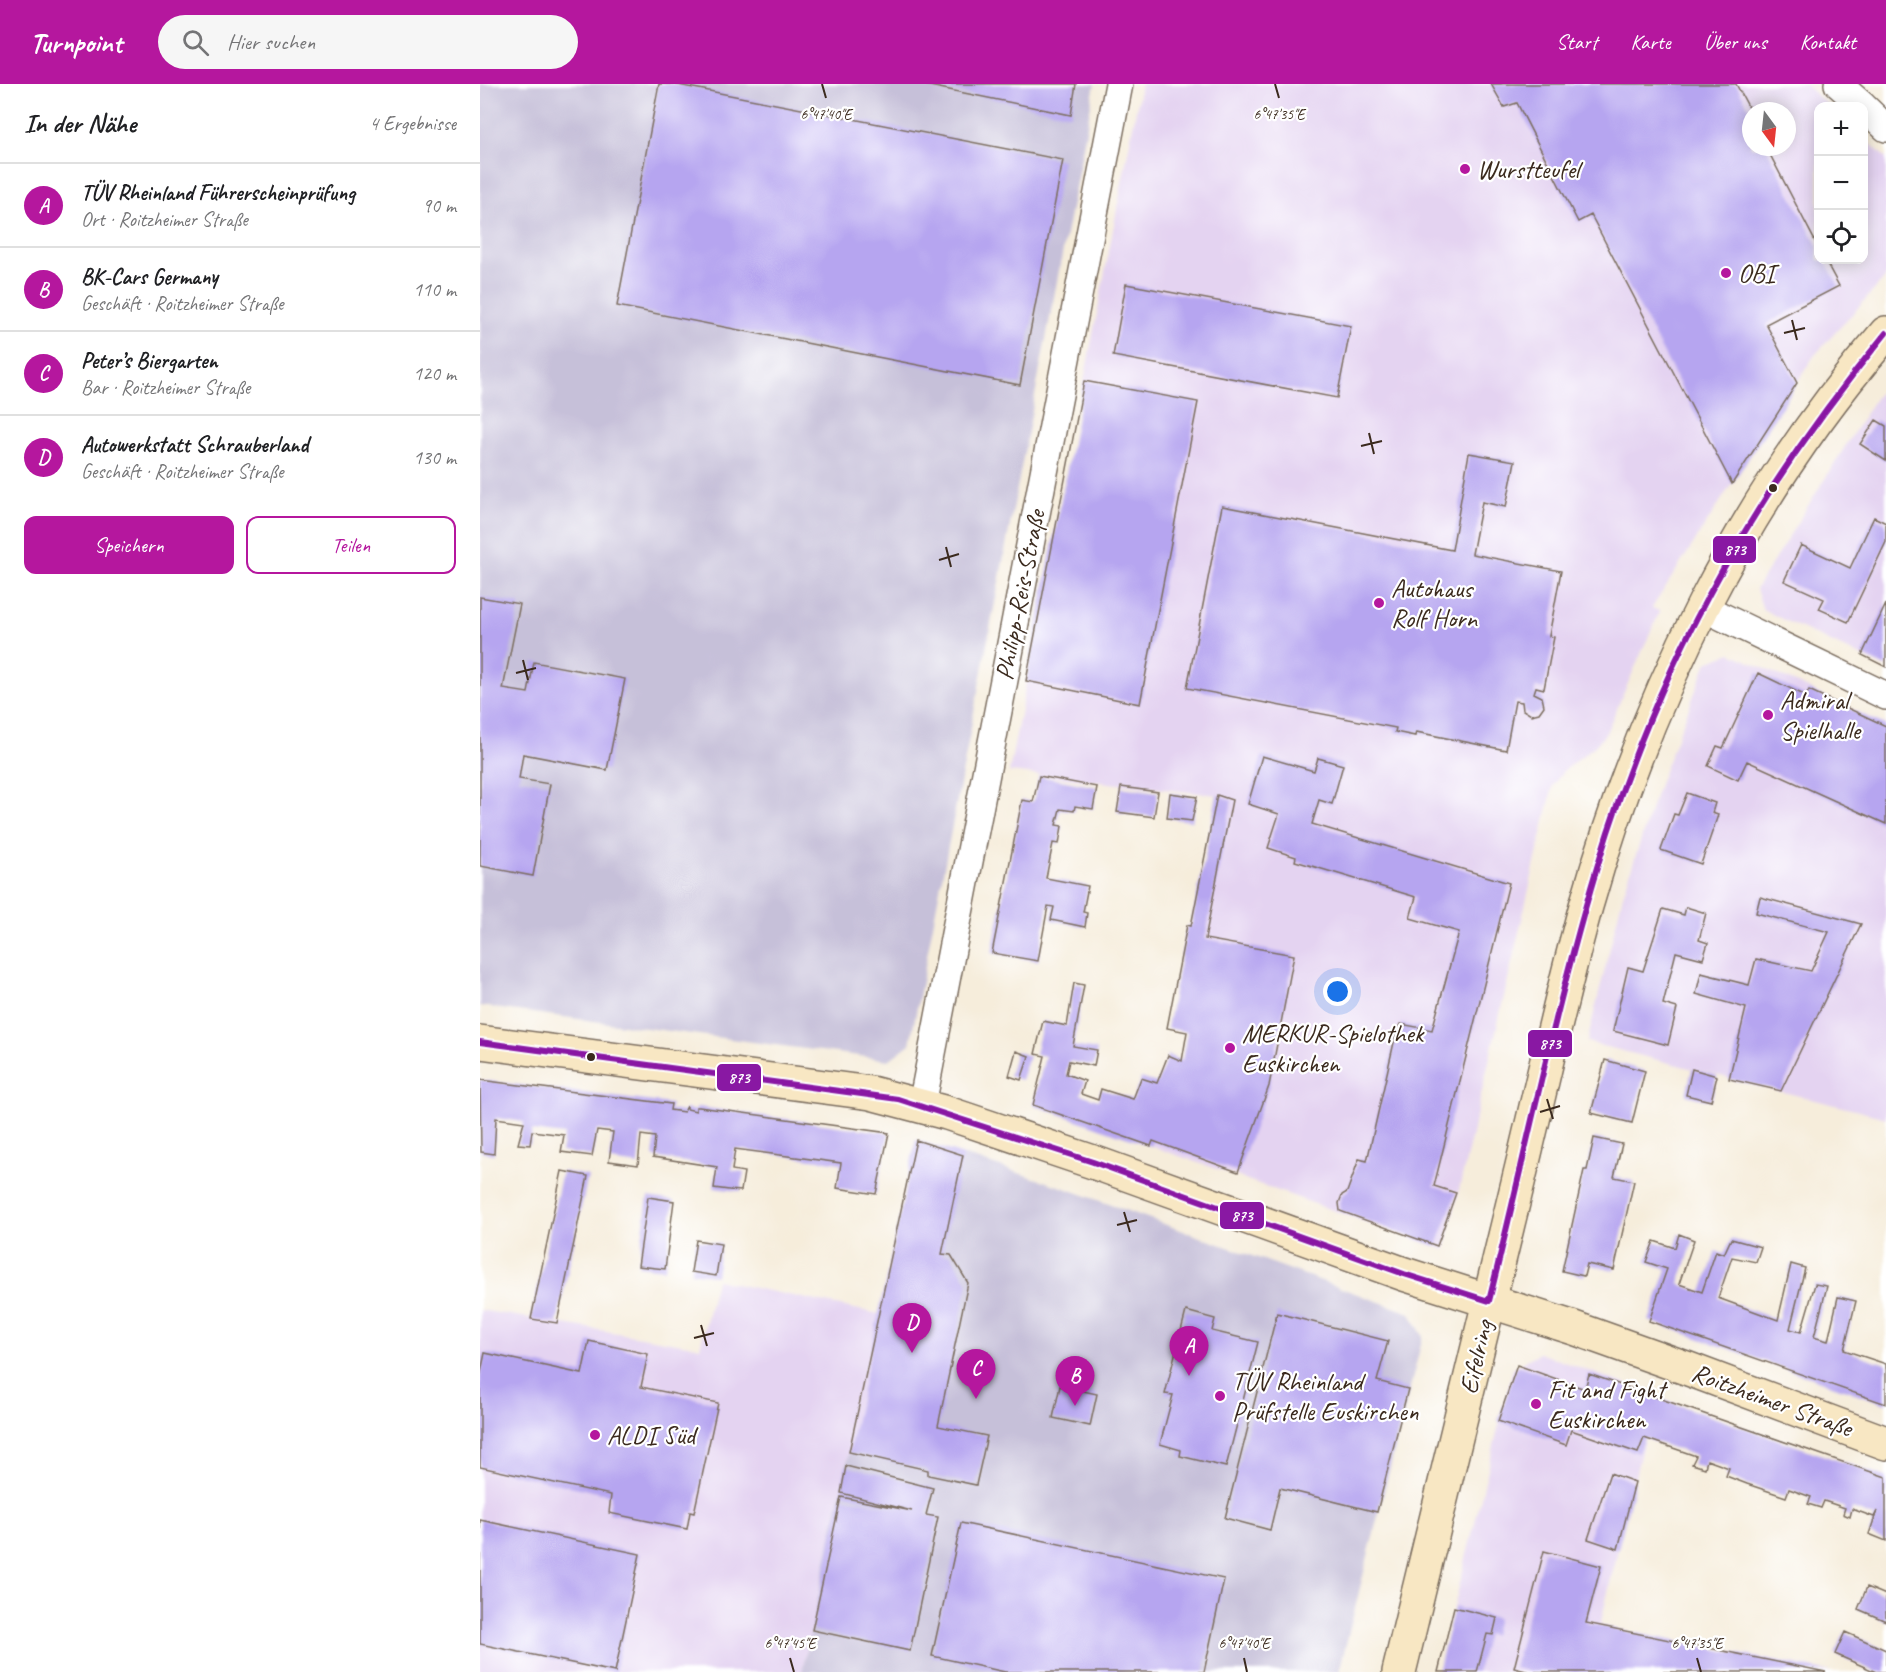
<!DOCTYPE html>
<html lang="de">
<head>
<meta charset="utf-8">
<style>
	body { margin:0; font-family:Caveat,sans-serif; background:#f6f6f6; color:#202124 }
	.controls { position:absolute; right:18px; top:18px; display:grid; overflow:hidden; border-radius:12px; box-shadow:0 3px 15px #0003 }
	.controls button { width:54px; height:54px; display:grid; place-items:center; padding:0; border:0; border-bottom:2px solid #e0e0e0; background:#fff; color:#202124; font:30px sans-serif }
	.compass { position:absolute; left:1262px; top:18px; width:54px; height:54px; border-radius:50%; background:#fff; box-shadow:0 3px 15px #0003; rotate:165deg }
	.you { position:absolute; left:858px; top:908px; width:21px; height:21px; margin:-15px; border:4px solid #fff; border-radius:50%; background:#1a73e8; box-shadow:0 0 0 9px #1a73e833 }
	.badge { display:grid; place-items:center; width:39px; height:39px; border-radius:50%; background:#b5179e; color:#fff; font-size:20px; font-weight:700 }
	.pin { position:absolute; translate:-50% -50px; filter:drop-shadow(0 2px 3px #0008) }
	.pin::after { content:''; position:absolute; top:32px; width:21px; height:18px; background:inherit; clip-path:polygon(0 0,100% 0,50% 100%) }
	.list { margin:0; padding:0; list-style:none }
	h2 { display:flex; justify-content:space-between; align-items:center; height:78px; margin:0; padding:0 24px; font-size:26px }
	h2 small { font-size:20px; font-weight:400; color:#757577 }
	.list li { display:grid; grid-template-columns:39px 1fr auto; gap:18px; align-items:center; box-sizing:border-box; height:84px; padding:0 24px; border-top:2px solid #e0e0e0 }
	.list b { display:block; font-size:22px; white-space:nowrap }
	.list p { margin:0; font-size:20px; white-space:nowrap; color:#757577 }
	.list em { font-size:20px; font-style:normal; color:#757577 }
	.actions { display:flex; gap:12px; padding:18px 24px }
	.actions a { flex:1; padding:14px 0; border:2px solid #b5179e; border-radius:12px; text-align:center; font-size:21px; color:#b5179e }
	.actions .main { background:#b5179e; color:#fff }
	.icon { flex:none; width:33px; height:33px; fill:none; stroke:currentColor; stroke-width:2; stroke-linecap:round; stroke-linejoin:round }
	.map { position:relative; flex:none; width:1406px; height:1588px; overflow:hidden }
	header { display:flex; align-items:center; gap:36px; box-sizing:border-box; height:84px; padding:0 30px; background:#b5179e; color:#fff }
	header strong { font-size:28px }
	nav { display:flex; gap:33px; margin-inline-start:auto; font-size:21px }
	.search { width:420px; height:54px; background:#f6f6f6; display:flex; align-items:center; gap:15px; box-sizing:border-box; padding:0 21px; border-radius:33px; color:#757577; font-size:22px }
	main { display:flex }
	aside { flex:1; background:#fff }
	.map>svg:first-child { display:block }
	.built { fill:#e4d3f1; fill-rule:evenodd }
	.industrial { fill:#c6c0d9 }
	.building { fill:#b6a5f0 }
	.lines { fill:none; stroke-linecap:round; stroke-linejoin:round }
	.street-casing { stroke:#7c6e60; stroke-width:30 }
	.secondary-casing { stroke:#7c6e60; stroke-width:36 }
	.street { stroke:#fff; stroke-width:27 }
	.secondary { stroke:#f8e7c3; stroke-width:33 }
	.bus-1-casing { stroke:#fff; stroke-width:10 }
	.bus-1 { stroke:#8918a3; stroke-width:6 }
	.ticks { fill:none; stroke:#3b2a1e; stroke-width:2 }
	.poi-dot { fill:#b5179e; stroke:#fff; stroke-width:2 }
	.bus-dot { fill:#3b2a1e; stroke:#fff; stroke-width:2 }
	.labels { text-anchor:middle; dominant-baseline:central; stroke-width:4.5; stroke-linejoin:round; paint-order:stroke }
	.poi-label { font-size:26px; fill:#3b2a1e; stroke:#fff; text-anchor:start }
	.street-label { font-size:26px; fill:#3b2a1e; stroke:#fff }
	.ticks-label { font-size:15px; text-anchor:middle; fill:#3b2a1e; stroke:#fff; stroke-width:4.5; stroke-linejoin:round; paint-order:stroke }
	.line-badge { stroke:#fff; stroke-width:2 }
	.badge-label { font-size:16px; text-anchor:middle; font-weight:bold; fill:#fff }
</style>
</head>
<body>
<header>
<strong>Turnpoint</strong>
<div class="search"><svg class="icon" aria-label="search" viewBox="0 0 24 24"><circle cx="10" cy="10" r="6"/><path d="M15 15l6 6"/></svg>Hier suchen</div>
<nav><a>Start</a><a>Karte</a><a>Über uns</a><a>Kontakt</a></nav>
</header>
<main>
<aside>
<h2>In der Nähe<small>4 Ergebnisse</small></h2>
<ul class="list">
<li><span class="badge">A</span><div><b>TÜV Rheinland Führerscheinprüfung</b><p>Ort · Roitzheimer Straße</p></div><em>90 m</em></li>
<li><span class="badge">B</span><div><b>BK-Cars Germany</b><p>Geschäft · Roitzheimer Straße</p></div><em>110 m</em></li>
<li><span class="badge">C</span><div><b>Peter’s Biergarten</b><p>Bar · Roitzheimer Straße</p></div><em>120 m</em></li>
<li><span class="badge">D</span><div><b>Autowerkstatt Schrauberland</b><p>Geschäft · Roitzheimer Straße</p></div><em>130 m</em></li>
</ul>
<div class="actions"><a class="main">Speichern</a><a>Teilen</a></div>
</aside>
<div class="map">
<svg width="1406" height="1588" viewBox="0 0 1406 1588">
	<rect width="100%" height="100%" fill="#fff"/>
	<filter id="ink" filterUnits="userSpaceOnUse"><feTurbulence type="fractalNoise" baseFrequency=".0167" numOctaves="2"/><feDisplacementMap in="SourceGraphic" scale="12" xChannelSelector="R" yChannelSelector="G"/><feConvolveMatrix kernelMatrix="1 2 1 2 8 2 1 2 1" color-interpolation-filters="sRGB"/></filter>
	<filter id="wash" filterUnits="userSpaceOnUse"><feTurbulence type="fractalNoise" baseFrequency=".008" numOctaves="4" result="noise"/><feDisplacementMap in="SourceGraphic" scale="24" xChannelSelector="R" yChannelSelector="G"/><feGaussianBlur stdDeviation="1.35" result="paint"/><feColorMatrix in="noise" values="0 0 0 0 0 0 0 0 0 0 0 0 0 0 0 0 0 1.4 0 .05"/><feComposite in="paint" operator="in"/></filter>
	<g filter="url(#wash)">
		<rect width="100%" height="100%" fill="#f6eddb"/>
		<path class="built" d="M661 0H1324L1349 22H1338V176H1384V54L1406 74V193L1334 272 1172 524 1180 527 1126 649 1116 661 1083 687 1073 702 965 1166 671 1062 701 981 751 716 737 711 529 688ZM1271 27H1307V63H1271Z
			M1406 302V584L1283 526 1276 505 1396 313Z
			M1251 569 1406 641V1034L1107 958 1143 811 1179 700 1227 578Z
			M236 1196 399 1230 322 1588H0V1226L220 1263Z
			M1059 1269 1178 1312 1164 1354 1120 1542 1351 1588H958L1033 1284Z"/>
		<path class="industrial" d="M0 0H615L430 960 409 976 0 922Z
			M436 1056 579 1102 930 1229 943 1252 859 1588H322Z"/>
		<g id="blocks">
			<path class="building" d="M179 0H193L583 76 540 301 137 222Z
				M440 0H596L591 31Z
				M1011 0H1256L1271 28V63H1286L1338 163V176H1345L1359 202 1286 240 1317 299 1252 400 1111 131 1098 138 1037 19 1024 23Z
				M646 200 871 242 857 314 633 272Z
				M604 297 718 318 660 620 546 597Z
				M1396 336 1406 342V377L1380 360Z
				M989 369 1035 377 1026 423 1002 418 992 470 1081 487 1069 552 1074 553 1064 605 1056 603 1054 609 1062 613 1064 622 1059 629 1051 631 1043 626 1042 618 1035 617 1026 666 936 648 935 652 915 648 916 644 707 604 742 422 972 466Z
				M1394 433 1406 439V458L1368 538 1339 525 1344 515 1304 497 1321 461 1370 484Z
				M0 513 40 520 23 605 48 609 54 578 145 595 127 686 43 670 39 695 70 700 53 792 0 782Z
				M1406 520V583L1382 571Z
				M1278 589 1326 612 1329 606 1406 642V740L1267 677 1258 696 1228 682 1237 662 1243 664Z
				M782 672 834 687 838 674 863 681 852 720 839 716 832 740 1029 799 954 1102 976 1109 957 1162 860 1127 859 1119 862 1111 867 1108 879 1075 887 1077 915 954 921 940 952 946 979 848 930 834 936 813 815 777 816 773 788 764 799 730 768 720Z
				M559 692 617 703 613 725 595 722 594 727 580 725 576 741 582 742 579 760 573 759 566 794 608 802 603 828 607 829 605 843 571 836 574 823 568 822 558 877 512 869 542 716 553 718Z
				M641 703 678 708 674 733 637 728Z
				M690 709 717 713 712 737 687 734Z
				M1207 709 1235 719 1232 729 1238 731 1221 780 1181 766 1194 730 1198 731Z
				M737 711 752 716 725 855 814 871 789 1002 758 1088 673 1057 671 1062 553 1021 565 972 555 970 563 937 587 942 594 899 604 901 593 962 617 966 614 982 589 977 586 990 605 997 601 1010 618 1016 621 1005 653 1015 661 994 677 999 688 971 702 977 707 948 687 944 707 841 711 842Z
				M1280 813 1381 840 1301 1007 1249 995 1266 924 1216 910 1221 889 1269 901 1276 875 1331 887 1349 848 1276 829Z
				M1206 823 1226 829 1219 856 1228 859 1223 875 1196 868 1183 920 1197 924 1188 961 1133 947 1148 883 1163 887 1183 825 1204 831Z
				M536 967 549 972 541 996 529 992Z
				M1125 976 1165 987 1152 1039 1111 1029Z
				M1212 985 1237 992 1231 1017 1206 1011Z
				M0 996 191 1020 190 1026 204 1028 207 1022V1025L216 1027V1023H219L409 1049 396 1110 357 1104 361 1079 255 1065 252 1086 264 1088 261 1107 249 1106 234 1104 237 1083 173 1073 175 1053 161 1051 158 1081 129 1077 133 1048 117 1046 112 1072 81 1068 84 1051 52 1047 50 1061 38 1060 44 1038 16 1034 14 1070 1 1068Z
				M1114 1054 1142 1060 1134 1093 1154 1097 1134 1186 1107 1180 1104 1192 1082 1187 1104 1086H1107Z
				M436 1056 483 1071 462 1170 471 1171 488 1199 458 1342 507 1352 496 1401 448 1391V1386L369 1368Z
				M82 1087 108 1092 77 1239 51 1235Z
				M168 1113 194 1117 185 1185 158 1182Z
				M1199 1150 1214 1156 1199 1200 1222 1208 1236 1167 1244 1170 1251 1155 1281 1163 1276 1178 1252 1173 1238 1214 1298 1236 1311 1180 1325 1184 1310 1245 1321 1248 1335 1200 1347 1202 1334 1253 1337 1254 1348 1257 1358 1213 1376 1217 1364 1266 1406 1280V1320L1169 1237 1187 1185 1166 1178 1174 1157 1195 1164Z
				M216 1156 241 1160 236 1192 211 1188Z
				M706 1227 735 1235 732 1247 778 1258 746 1383 700 1372 701 1366 680 1360 693 1311 685 1310Z
				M797 1229 908 1257 897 1297 928 1305 897 1428 800 1404 790 1446 745 1434Z
				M109 1257 168 1270 161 1303 238 1319 214 1429 210 1428 207 1445 129 1429 131 1411 0 1383V1293L5 1269 102 1290Z
				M1037 1281 1105 1305 1109 1290 1406 1393V1457L1389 1450 1397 1427 1394 1433 1372 1425 1370 1433 1363 1430 1365 1424 1344 1417 1341 1424 1328 1420 1331 1413 1309 1405 1306 1413 1267 1400 1246 1392 1249 1384 1227 1376 1225 1384 1212 1380 1216 1372 1164 1354 1158 1369 1091 1346 1086 1361 1018 1337Z
				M580 1302 617 1310 610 1342 573 1334Z
				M366 1382 453 1404 446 1431 458 1433 430 1567 332 1546 361 1413 432 1427 361 1409Z
				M1130 1389 1155 1398 1138 1465 1108 1455Z
				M0 1436 160 1470 135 1588 0 1560Z
				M481 1439 744 1495 724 1588H525L452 1572Z
				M1064 1467 1121 1482 1106 1539 1346 1588H1050L1034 1584Z
				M1387 1503 1406 1511V1537L1378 1525Z
				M974 1523 1017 1534 1013 1551 1007 1550 997 1588H958Z
				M1365 1548 1406 1566V1588H1396L1355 1570Z"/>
		</g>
	</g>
	<g filter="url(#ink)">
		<use href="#blocks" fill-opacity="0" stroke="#7c6e60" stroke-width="1.5"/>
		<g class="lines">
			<g class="street-casing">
				<path id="street" d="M1358 0 1383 22
					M1384 23 1406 44
					M1222 523 1406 612
					M442 1021 639 0"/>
			</g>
			<g class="secondary-casing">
				<path id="secondary" d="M0 958 391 1009 467 1029 613 1078 924 1190 1094 1244 1206 1284 1406 1359
					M919 1588C960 1419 1001 1250 1042 1082 1063 995 1082 907 1106 822 1166 613 1263 413 1406 249"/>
			</g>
			<use href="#street" class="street"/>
			<use href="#secondary" class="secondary"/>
			<g class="bus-1-casing">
				<path id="bus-1" d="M0 958 418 1015 613 1078 924 1190 1009 1217
					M1009 1217C1048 1061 1079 901 1128 748 1189 560 1281 401 1406 249"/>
			</g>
			<use href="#bus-1" class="bus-1"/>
		</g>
	</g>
	<path class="ticks" d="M342 0 346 14M795 0 799 14M1312 236 1317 256M1304 249 1325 244M889 349 894 370M881 362 902 357M466 463 471 483M459 476 479 470M43 576 48 596M36 589 56 584M1067 1015 1073 1035M1060 1028 1080 1022M644 1128 650 1148M637 1141 657 1136M221 1241 227 1262M214 1254 234 1249M310 1574 314 1588M764 1574 767 1588M1217 1574 1221 1588"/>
	<g class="poi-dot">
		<circle cx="985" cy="85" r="6"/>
		<circle cx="1246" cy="189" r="6"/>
		<circle cx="899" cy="519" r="6"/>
		<circle cx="1288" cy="631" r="6"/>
		<circle cx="750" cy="964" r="6"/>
		<circle cx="740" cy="1312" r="6"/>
		<circle cx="1056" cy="1320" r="6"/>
		<circle cx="115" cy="1351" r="6"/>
	</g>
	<g class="bus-dot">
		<circle cx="1293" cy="404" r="5"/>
		<circle cx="111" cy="973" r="5"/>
	</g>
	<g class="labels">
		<g class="poi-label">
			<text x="997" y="85">Wurstteufel</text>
			<text x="1258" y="189">OBI</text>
			<text x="911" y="504">Autohaus<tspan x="911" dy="30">Rolf Horn</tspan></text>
			<text x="1300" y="616">Admiral<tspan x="1300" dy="30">Spielhalle</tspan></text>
			<text x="762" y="949">MERKUR-Spielothek<tspan x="762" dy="30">Euskirchen</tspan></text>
			<text x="752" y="1297">TÜV Rheinland<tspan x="752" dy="30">Prüfstelle Euskirchen</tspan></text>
			<text x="1068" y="1305">Fit and Fight<tspan x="1068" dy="30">Euskirchen</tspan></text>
			<text x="127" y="1351">ALDI Süd</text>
		</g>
		<g class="street-label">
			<text transform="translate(540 511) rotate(-79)">Philipp-Reis-Straße</text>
			<text transform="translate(996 1273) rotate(-77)">Eifelring</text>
			<text transform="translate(1292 1316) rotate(20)">Roitzheimer Straße</text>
		</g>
	</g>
	<g class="ticks-label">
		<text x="346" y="35">6°47'40"E</text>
		<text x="799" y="35">6°47'35"E</text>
		<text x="310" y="1564">6°47'45"E</text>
		<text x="764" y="1564">6°47'40"E</text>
		<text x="1217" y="1564">6°47'35"E</text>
	</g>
	<g class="line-badge">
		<rect x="1232" y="451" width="45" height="29" rx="6" fill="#8918a3"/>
		<rect x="1047" y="945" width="46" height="29" rx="6" fill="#8918a3"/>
		<rect x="236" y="979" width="46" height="29" rx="6" fill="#8918a3"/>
		<rect x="739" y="1117" width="46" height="29" rx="6" fill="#8918a3"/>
	</g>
	<g class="badge-label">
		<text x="1255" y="471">873</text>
		<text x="1070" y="965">873</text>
		<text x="259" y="999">873</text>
		<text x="762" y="1137">873</text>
	</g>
</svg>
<div class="controls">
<button>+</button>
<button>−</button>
<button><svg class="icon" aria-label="locate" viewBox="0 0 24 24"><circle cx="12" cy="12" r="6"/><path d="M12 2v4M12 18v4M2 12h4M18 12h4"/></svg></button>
</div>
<svg class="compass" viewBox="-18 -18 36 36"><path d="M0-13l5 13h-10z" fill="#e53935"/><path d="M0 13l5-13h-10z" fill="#757577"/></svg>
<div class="you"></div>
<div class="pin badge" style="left:709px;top:1292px">A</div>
<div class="pin badge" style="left:595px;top:1322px">B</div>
<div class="pin badge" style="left:496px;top:1315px">C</div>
<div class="pin badge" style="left:432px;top:1269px">D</div>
</div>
</main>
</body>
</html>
